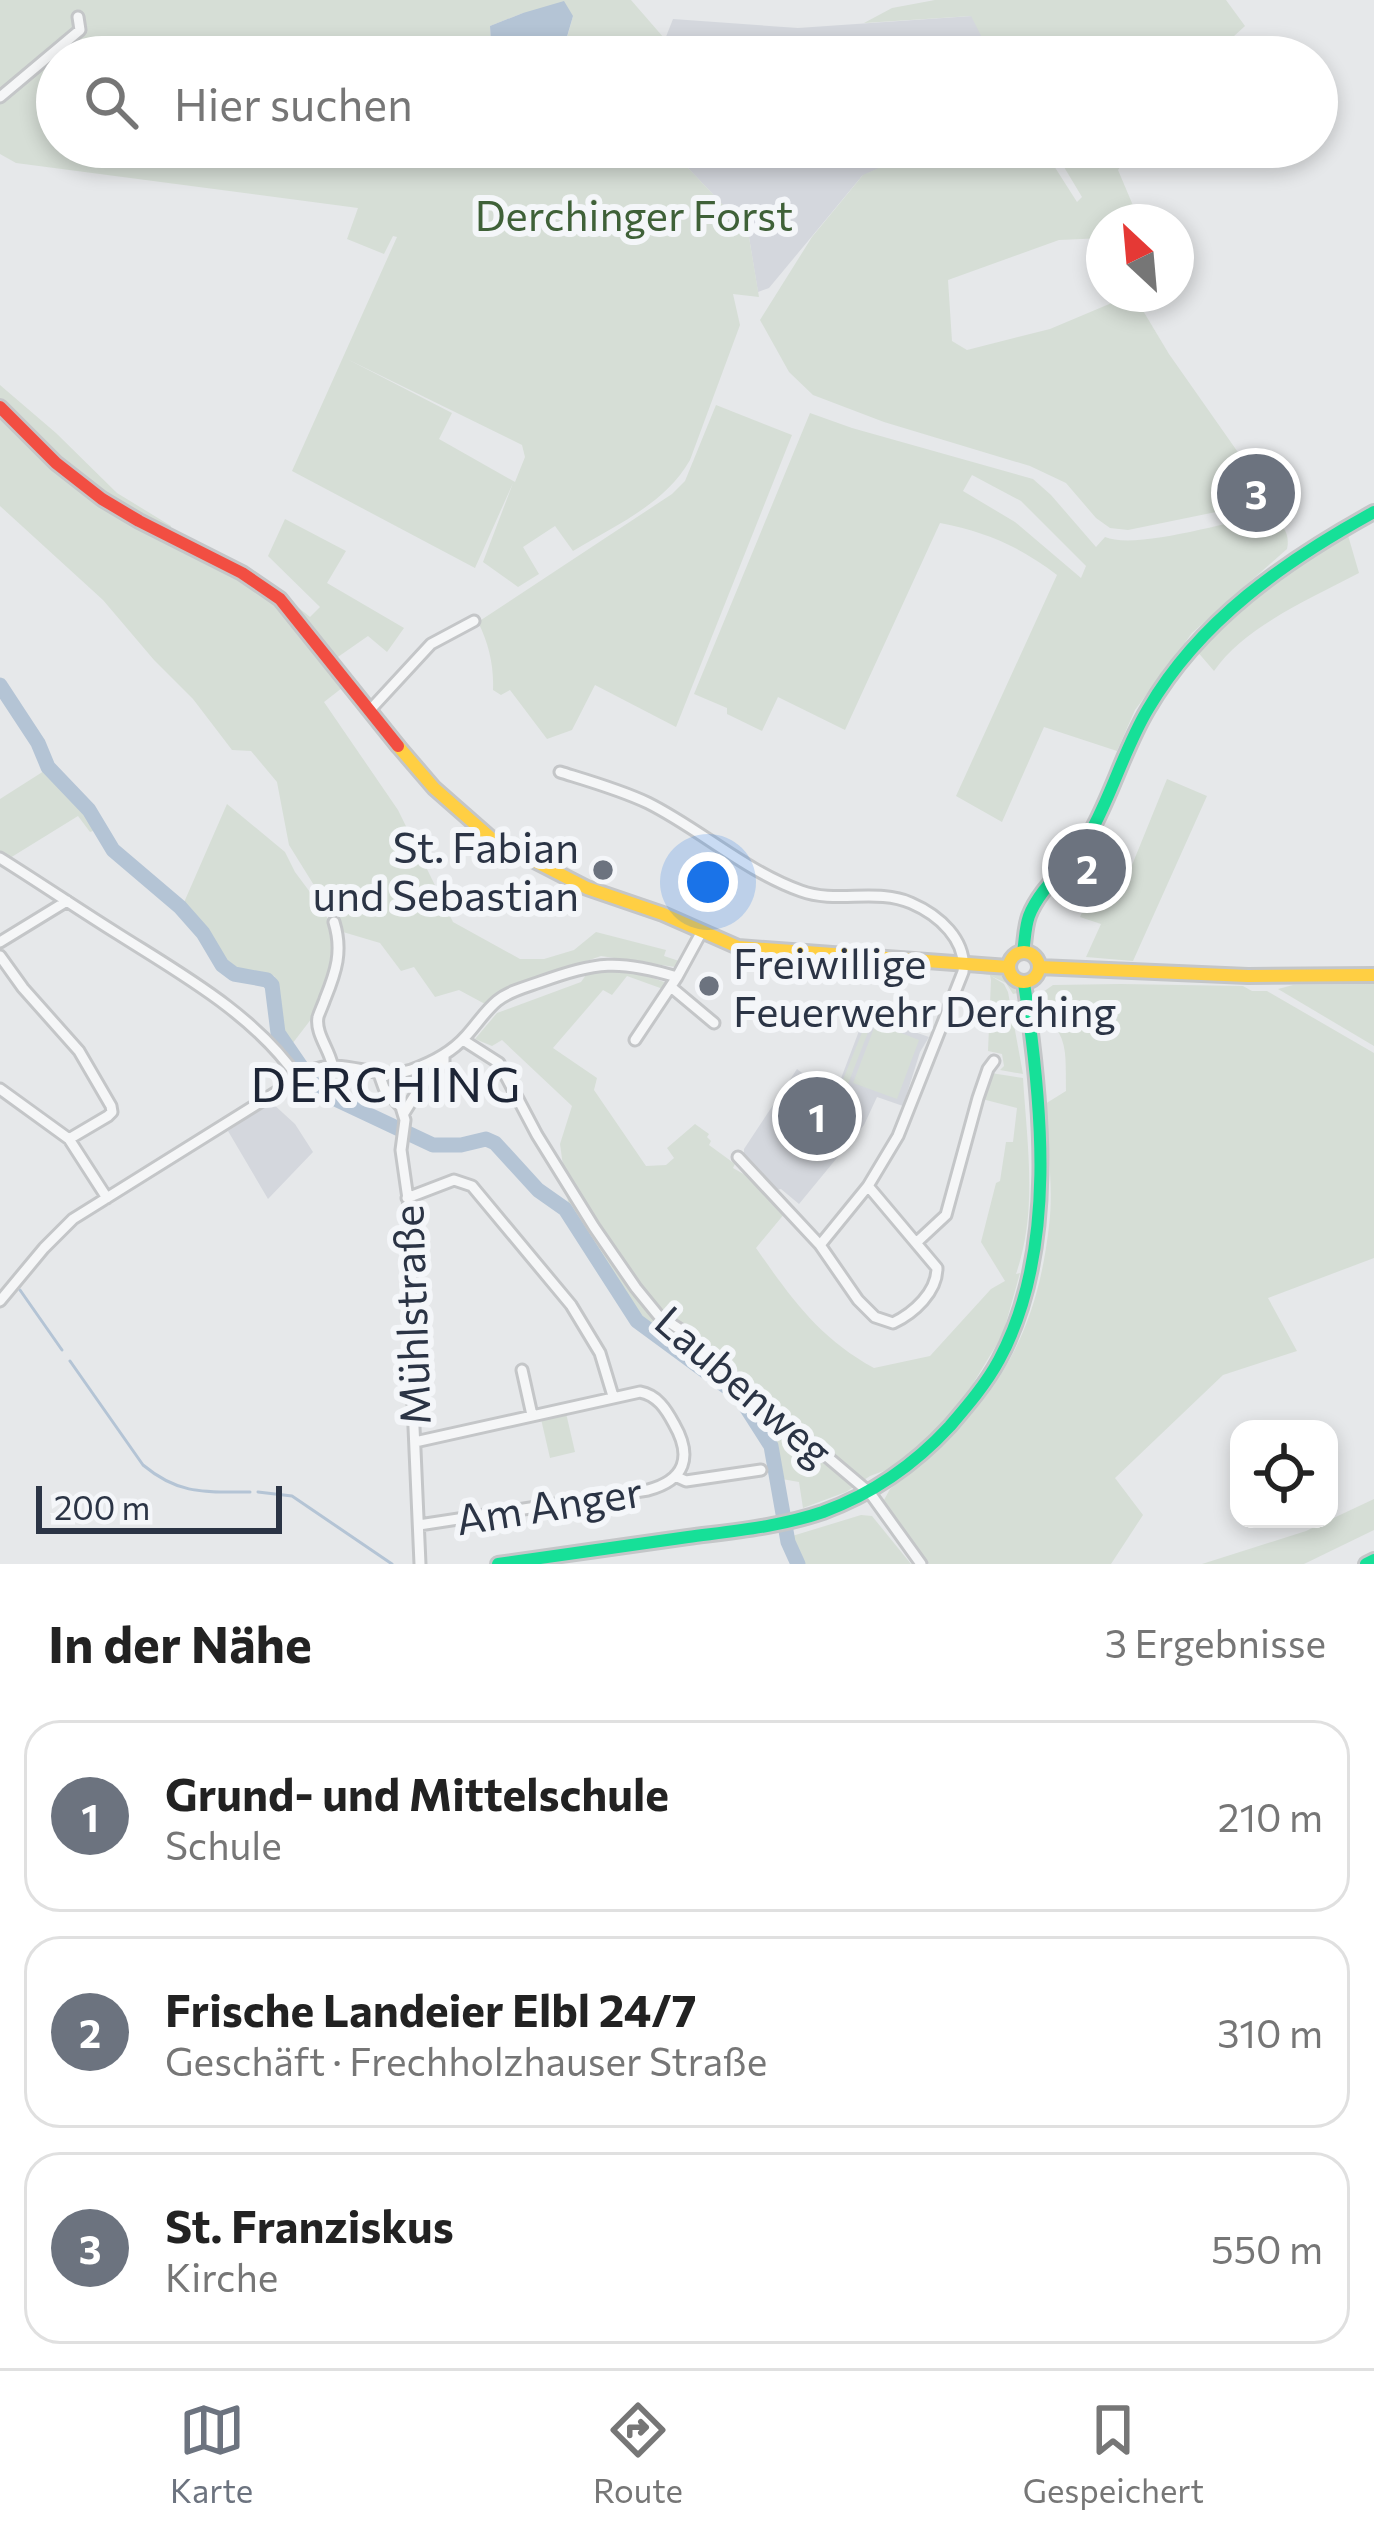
<!DOCTYPE html>
<html lang="de">
<head>
<meta charset="utf-8">
<style>
	body { margin:0; font-family:Commissioner,sans-serif; background:#f6f6f6; color:#222 }
	.controls { position:absolute; right:36px; bottom:36px; display:grid; overflow:hidden; border-radius:24px; box-shadow:0 6px 18px #0003 }
	.controls button { width:108px; height:108px; display:grid; place-items:center; padding:0; border:0; border-bottom:3px solid #e0e0e0; background:#fff; color:#222; font:60px sans-serif }
	.compass { position:absolute; left:1086px; top:204px; width:108px; height:108px; border-radius:50%; background:#fff; box-shadow:0 6px 18px #0003; rotate:334deg }
	.scale { position:absolute; left:36px; bottom:30px; width:246px; box-sizing:border-box; padding-left:12px; border:6px solid #2b3445; border-top:0; font-size:33px; line-height:42px; white-space:nowrap; color:#2b3445; -webkit-text-stroke:9px #f4f6f9; paint-order:stroke }
	.you { position:absolute; left:708px; top:882px; width:42px; height:42px; margin:-30px; border:9px solid #fff; border-radius:50%; background:#1a73e8; box-shadow:0 0 0 18px #1a73e833 }
	.badge { display:grid; place-items:center; width:78px; height:78px; border-radius:50%; background:#6c737f; color:#fff; font-size:39px; font-weight:700 }
	.pin { position:absolute; translate:-50% -50%; border:6px solid #fff; box-shadow:0 3px 12px #0006 }
	.list { margin:0; padding:0; list-style:none }
	h2 { display:flex; justify-content:space-between; align-items:center; height:156px; margin:0; padding:0 48px; font-size:51px }
	h2 small { font-size:39px; font-weight:400; color:#767676 }
	.list li { display:grid; grid-template-columns:78px 1fr auto; gap:36px; align-items:center; box-sizing:border-box; height:192px; margin:0 24px 24px; padding:0 24px; border:3px solid #e0e0e0; border-radius:36px }
	.list b { display:block; font-size:45px; white-space:nowrap }
	.list p { margin:0; font-size:39px; white-space:nowrap; color:#767676 }
	.list em { font-size:39px; font-style:normal; color:#767676 }
	.icon { flex:none; width:66px; height:66px; fill:none; stroke:currentColor; stroke-width:2; stroke-linecap:round; stroke-linejoin:round }
	.map { position:relative; flex:none; width:1374px; height:1564px; overflow:hidden }
	.search { position:absolute; background:#fff; box-shadow:0 6px 18px #0003; left:36px; right:36px; top:36px; height:132px; display:flex; align-items:center; gap:30px; box-sizing:border-box; padding:0 42px; border-radius:66px; color:#767676; font-size:45px }
	.sheet { height:804px; background:#fff }
	nav { display:flex; justify-content:space-around; align-items:center; box-sizing:border-box; height:168px; border-top:3px solid #e0e0e0; background:#fff; font-size:33px; color:#767676 }
	nav a { display:grid; justify-items:center; gap:6px }
	nav .on { color:#6c737f }
	.map>svg:first-child { display:block }
	.built { fill:#d4d7dd }
	.green { fill:#d6ded6; fill-rule:evenodd }
	.water { fill:#b4c4d5 }
	.lines { fill:none; stroke-linecap:round; stroke-linejoin:round }
	.stream { stroke:#b4c4d5; stroke-width:3 }
	.river { stroke:#b4c4d5; stroke-width:15 }
	.street-casing { stroke:#c4c6c8; stroke-width:15 }
	.fast-casing { stroke:#c4c6c8; stroke-width:18 }
	.slow-casing { stroke:#c4c6c8; stroke-width:18 }
	.jam-casing { stroke:#c4c6c8; stroke-width:18 }
	.street { stroke:#f5f6f7; stroke-width:9 }
	.fast { stroke:#16e098; stroke-width:12 }
	.slow { stroke:#ffcf43; stroke-width:12 }
	.jam { stroke:#f24e42; stroke-width:12 }
	.poi-dot { fill:#6c737f; stroke:#f4f6f9; stroke-width:4.5 }
	.labels { text-anchor:middle; dominant-baseline:central; stroke-width:12; stroke-linejoin:round; paint-order:stroke }
	.park-label { font-size:42px; fill:#3f6138; stroke:#f4f6f9 }
	.poi-label { font-size:42px; fill:#2b3445; stroke:#f4f6f9; text-anchor:end }
	.street-label { font-size:42px; fill:#2b3445; stroke:#f4f6f9 }
	.quarter-label { font-size:48px; letter-spacing:3px; fill:#1d2536; stroke:#f4f6f9 }
</style>
</head>
<body>
<div class="map">
<svg width="1374" height="1564" viewBox="0 0 1374 1564">
	<rect width="100%" height="100%" fill="#e6e8ea"/>
	<path class="built" d="M972 16 992 57H658L673 19 798 28Z
		M668 147H926L862 176 769 288 758 292 748 231Z
		M865 1015 929 1037 920 1052 903 1106 877 1097 864 1125 799 1204 781 1189 776 1190 744 1161V1149L797 1069 834 1097Z
		M271 1102 295 1124 313 1152 268 1199 228 1131Z"/>
	<path class="green" d="M0 0H631L664 38 658 57H568L566 41 573 16 523 13 490 26 491 42 508 44 530 40 546 50 568 57H57V147H668L748 231 759 297 733 294 740 325 690 460C665 504 616 525 573 551L555 526 523 547 539 574 518 587 483 562 513 483 475 568 292 471 397 237 393 236 384 254 347 239 358 208 16 163 0 154ZM347 359 522 445 525 457 515 482 439 439 452 413Z
		M935 0H1226L1245 26 1221 48 1193 57H992L971 16 864 23 892 8Z
		M926 147H1042L1077 202 1082 197 1052 147H1153L1126 159 1118 170 1140 222H1104V238L1059 240 948 280 952 341 967 350 1050 329 1133 294 1169 354 1277 508 1255 504 1128 530 1110 528 1096 518 1066 483 1030 466 884 422 813 395 789 372 760 320 812 237 863 175Z
		M0 385 56 433 117 493 171 526 169 542 252 585 273 587 310 617 320 607 268 556 285 519 346 551 327 583 404 628 387 652 368 636 335 659 331 672 342 688 324 702 398 810 453 922 520 959H544L574 950 596 932 666 950 664 956 679 961 675 967 601 956 497 992 485 1004 459 990 435 997 414 967 401 971 380 943 343 932 289 845 277 782 251 751 232 750 193 699 154 660 103 600 0 506Z
		M716 405 792 435 676 727 595 685 572 730 547 739 510 690 501 695 493 690C494 666 489 644 478 622L672 494 685 481Z
		M810 413 852 428 1033 479 1051 495 1096 547 1105 537C1135 550 1228 522 1264 515 1280 522 1291 530 1287 549L1192 633 1135 710 1117 751 1044 727 1002 822 956 796 1057 575C1019 546 986 532 940 523L845 730 778 697 762 731 727 714V708L694 694ZM972 475 1021 501 1086 566 1081 578 1015 522 963 491Z
		M1347 532 1359 573C1312 598 1245 626 1214 671L1196 650C1246 602 1289 569 1347 532Z
		M44 771 68 793 96 830 90 832 78 816 10 858 0 851V799Z
		M1167 779 1207 796 1133 961 1086 957 1101 924 1080 917 1097 880 1088 873 1091 866 1110 872 1130 870Z
		M227 804 285 852 295 872 324 911 336 936 333 968 315 1014 286 1052 275 1034 269 991 264 985 275 976C263 974 245 975 234 971 225 967 192 919 182 907Z
		M604 969 633 971 667 983 663 989 627 976 612 995 603 990 553 1048 597 1078 594 1090 646 1166 666 1165 674 1158 667 1148 695 1124 709 1134 707 1137 711 1141 709 1145 735 1164 733 1168 747 1176 785 1213 756 1248C791 1298 819 1338 874 1368L930 1356 991 1289 1005 1281 981 1242 996 1183 1000 1181 1006 1142H1013L1017 1108 982 1099 991 1073 1023 1078C1027 1144 1038 1211 1016 1274L1020 1273 1003 1334 965 1397 929 1438 889 1469 870 1476 846 1492 803 1508 799 1482 782 1479 773 1441 741 1392 640 1317 570 1216 560 1144 572 1106 502 1040 492 1046 475 1039 497 1013 581 982 588 972Z
		M991 972 1003 976 1018 993 1013 994 1006 983 991 976 1004 984 1008 992 1023 1074 1000 1070 1004 1066 1002 1054 988 1051 991 980 990 975 975 973Z
		M1120 984 1243 986 1252 991H1267L1374 1053V1258L1268 1298 1297 1351 1223 1375 1115 1478 1143 1515 1111 1564H929L884 1500 890 1489C986 1414 1035 1349 1049 1226 1054 1187 1047 1143 1045 1104L1066 1091C1065 1057 1071 1032 1037 1012L1036 997 1053 985Z
		M1374 984V1046L1278 989 1293 985Z
		M867 1020 872 1022 839 1107 843 1111 829 1128 819 1120 814 1123 809 1119 811 1114 802 1106 817 1089 834 1102Z
		M876 1023 919 1040 897 1099 853 1083Z
		M566 1413 575 1452 550 1458 541 1419Z
		M1374 1499V1530L1304 1564H1202L1306 1531Z
		M861 1515 872 1516 911 1564H803L789 1537Z"/>
	<path class="water" d="M564 1 573 16 566 40 573 53 568 57 546 50 530 40 508 44 491 42 490 26 523 13Z"/>
	<g class="lines">
		<path class="stream" d="M20 1290 62 1350
			M70 1361 143 1465C179 1495 205 1492 250 1492
			M258 1492 292 1496 392 1564"/>
		<path class="river" d="M0 685 38 743 48 767 89 810 113 850 180 907 203 933 222 965 234 974 267 980 272 985 278 1033 311 1081 331 1097 433 1145H461L486 1139 495 1143 538 1190 565 1209 637 1321 739 1396 771 1446 788 1542 798 1564"/>
		<g class="street-casing">
			<path id="street" d="M0 97 80 30 78 17
				M370 710 431 644 474 621
				M560 772C589 781 621 790 648 803 700 829 745 871 801 891 836 904 877 888 911 903 939 915 967 940 963 972L898 1136 868 1186 820 1245
				M0 858C40 883 78 909 118 934 181 974 255 1015 298 1078
				M0 942 67 901
				M0 956 23 988 79 1051 111 1106 112 1112 108 1116 69 1139
				M671 987 714 1023
				M463 1040 499 1063 537 1135 594 1227 636 1288 658 1315 687 1334 714 1361 870 1493 921 1564
				M635 1040 677 977 701 933
				M332 1064C329 1049 315 1033 318 1017 318 1016 325 1000 325 999 336 972 343 951 334 922
				M379 1074 384 1088 401 1107 405 1120 401 1150 413 1234 410 1336 420 1564
				M0 1089 69 1139 107 1198
				M404 1113 419 1089 444 1063V1055
				M738 1157 820 1245 858 1300 875 1317 893 1323C914 1313 937 1292 937 1268L868 1186
				M407 1198 454 1180 472 1186 571 1305 600 1353 613 1396
				M917 1242 946 1215 978 1098 988 1069 994 1061
				M0 1301 44 1248 73 1219 310 1071C345 1056 375 1082 411 1070 431 1063 452 1052 466 1036 477 1024 485 1011 497 1001 509 991 526 987 540 982 597 962 618 959 677 977
				M522 1370 532 1415
				M415 1442 640 1392C657 1395 666 1409 674 1424 693 1457 685 1480 648 1490L419 1525
				M675 1476 686 1481 761 1470"/>
		</g>
		<g class="fast-casing">
			<path id="fast" d="M1023 952C1025 940 1025 927 1029 916 1041 885 1073 863 1089 835 1112 795 1124 749 1148 709 1200 620 1285 561 1374 512
				M498 1564C561 1555 625 1546 688 1537 733 1531 779 1527 823 1512 872 1494 915 1464 950 1426 968 1405 986 1384 999 1360 1058 1251 1042 1101 1024 983
				M1366 1564 1374 1560"/>
		</g>
		<g class="slow-casing">
			<path id="slow" d="M398 746 434 788 492 839 587 888 663 914 738 947 1008 967
				M1009 967a15 15 0 1 1 30 0a15 15 0 1 1-30 0Z
				M1039 967 1248 976 1374 975"/>
		</g>
		<g class="jam-casing">
			<path id="jam" d="M0 407 56 463 102 499 139 521 242 573 280 599 398 746"/>
		</g>
		<use href="#street" class="street"/>
		<use href="#fast" class="fast"/>
		<use href="#slow" class="slow"/>
		<use href="#jam" class="jam"/>
	</g>
	<g class="poi-dot">
		<circle cx="603" cy="870" r="12"/>
		<circle cx="709" cy="986" r="12"/>
	</g>
	<g class="labels">
		<g class="park-label">
			<text x="634" y="214">Derchinger Forst</text>
		</g>
		<g class="poi-label">
			<text x="579" y="846">St. Fabian<tspan x="579" dy="48">und Sebastian</tspan></text>
			<text x="733" y="962" text-anchor="start">Freiwillige<tspan x="733" dy="48">Feuerwehr Derching</tspan></text>
		</g>
		<g class="street-label">
			<text transform="translate(410 1315) rotate(-92)">Mühlstraße</text>
			<text transform="translate(745 1385) rotate(41)">Laubenweg</text>
			<text transform="translate(549 1504) rotate(-9)">Am Anger</text>
		</g>
		<g class="quarter-label">
			<text x="387" y="1082">DERCHING</text>
		</g>
	</g>
</svg>
<div class="controls">
<button><svg class="icon" aria-label="locate" viewBox="0 0 24 24"><circle cx="12" cy="12" r="6"/><path d="M12 2v4M12 18v4M2 12h4M18 12h4"/></svg></button>
</div>
<svg class="compass" viewBox="-18 -18 36 36"><path d="M0-13l5 13h-10z" fill="#e53935"/><path d="M0 13l5-13h-10z" fill="#767676"/></svg>
<div class="scale">200 m</div>
<div class="you"></div>
<div class="pin badge" style="left:817px;top:1116px">1</div>
<div class="pin badge" style="left:1087px;top:868px">2</div>
<div class="pin badge" style="left:1256px;top:493px">3</div>
<div class="search"><svg class="icon" aria-label="search" viewBox="0 0 24 24"><circle cx="10" cy="10" r="6"/><path d="M15 15l6 6"/></svg>Hier suchen</div>
</div>
<section class="sheet">
<h2>In der Nähe<small>3 Ergebnisse</small></h2>
<ul class="list">
<li><span class="badge">1</span><div><b>Grund- und Mittelschule</b><p>Schule</p></div><em>210 m</em></li>
<li><span class="badge">2</span><div><b>Frische Landeier Elbl 24/7</b><p>Geschäft · Frechholzhauser Straße</p></div><em>310 m</em></li>
<li><span class="badge">3</span><div><b>St. Franziskus</b><p>Kirche</p></div><em>550 m</em></li>
</ul>
</section>
<nav>
<a class="on"><svg class="icon" aria-label="map" viewBox="0 0 24 24"><path d="M3 6l6-2 6 2 6-2v14l-6 2-6-2-6 2zM9 4v14M15 6v14"/></svg>Karte</a>
<a><svg class="icon" aria-label="directions" viewBox="0 0 24 24"><path d="M12 3l9 9-9 9-9-9zM9 14v-3h6M13 9l2 2-2 2"/></svg>Route</a>
<a><svg class="icon" aria-label="saved" viewBox="0 0 24 24"><path d="M7 4h10v16l-5-4-5 4z"/></svg>Gespeichert</a>
</nav>
</body>
</html>
